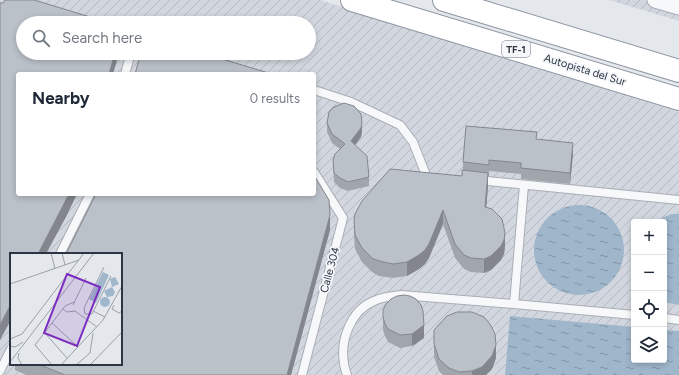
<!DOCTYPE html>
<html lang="en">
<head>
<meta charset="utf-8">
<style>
	body { margin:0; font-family:Figtree,sans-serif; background:#f6f6f7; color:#1f2937 }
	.controls { position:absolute; right:12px; bottom:12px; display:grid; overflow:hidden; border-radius:4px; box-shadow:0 2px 6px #0003 }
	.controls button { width:36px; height:36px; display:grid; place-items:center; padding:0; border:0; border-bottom:1px solid #e0e1e3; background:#fff; color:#1f2937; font:20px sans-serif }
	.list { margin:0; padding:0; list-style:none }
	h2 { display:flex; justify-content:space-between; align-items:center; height:52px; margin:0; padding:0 16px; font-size:17px }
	h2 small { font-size:13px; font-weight:400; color:#747a83 }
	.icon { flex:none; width:22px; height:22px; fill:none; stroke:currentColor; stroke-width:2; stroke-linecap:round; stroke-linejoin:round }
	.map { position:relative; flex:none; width:679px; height:375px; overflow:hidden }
	.search { position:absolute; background:#fff; box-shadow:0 2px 6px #0003; left:16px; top:16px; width:300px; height:44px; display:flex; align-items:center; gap:10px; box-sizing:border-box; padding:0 14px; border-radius:22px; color:#747a83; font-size:15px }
	.panel { position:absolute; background:#fff; box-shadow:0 2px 6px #0003; left:16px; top:72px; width:300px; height:124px; border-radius:4px }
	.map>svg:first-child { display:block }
	.industrial { fill:url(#industrial-furrows); fill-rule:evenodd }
	.water { fill:url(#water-ripples) }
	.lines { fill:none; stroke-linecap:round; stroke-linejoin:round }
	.lane-casing { stroke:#a9aeb6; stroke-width:10 }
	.street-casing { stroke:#a9aeb6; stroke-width:17 }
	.highway-casing { stroke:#8b95a2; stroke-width:24 }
	.lane { stroke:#f7f8fa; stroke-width:8 }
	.street { stroke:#f7f8fa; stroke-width:15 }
	.highway { stroke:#fff; stroke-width:22 }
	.wall { fill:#a1a6ad }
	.shaded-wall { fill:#83878d }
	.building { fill:#bbc1c9; stroke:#83878d }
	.labels { text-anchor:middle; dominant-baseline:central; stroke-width:3.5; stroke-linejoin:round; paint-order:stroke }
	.shield { fill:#f4f6f9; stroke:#676f7a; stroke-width:1 }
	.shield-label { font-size:10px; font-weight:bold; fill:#2b3544 }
	.street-label { font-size:11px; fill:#2b3544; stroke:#f4f6f9 }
	.inset-road { fill:none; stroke:#9aa0a9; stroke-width:1 }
	.view { fill:#7b2cbf; fill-opacity:0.15; stroke:#7b2cbf; stroke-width:2 }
	.inset-edge { fill:none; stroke:#2b3544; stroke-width:2 }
</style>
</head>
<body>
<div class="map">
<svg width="679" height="375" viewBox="0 0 679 375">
	<defs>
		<pattern id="industrial-furrows" width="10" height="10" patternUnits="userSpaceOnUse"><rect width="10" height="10" fill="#d2d6de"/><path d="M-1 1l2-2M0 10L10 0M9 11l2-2" fill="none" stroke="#b4b8c0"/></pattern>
		<pattern id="water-ripples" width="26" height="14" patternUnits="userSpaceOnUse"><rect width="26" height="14" fill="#9fb6cb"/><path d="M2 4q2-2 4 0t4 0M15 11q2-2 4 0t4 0" fill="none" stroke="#8295a6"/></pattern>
	</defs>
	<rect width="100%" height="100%" fill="#e4e7ec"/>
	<path class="industrial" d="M0 0H320L679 112V375H0ZM23 23H309V53H23ZM18 74H314V194H18ZM634 222H664V360H634ZM11 254H121V364H11Z
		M609 0H679V21Z"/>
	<path class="water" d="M534 250a45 45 0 1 1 90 0a45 45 0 1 1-90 0Z
		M672 214H679V305L664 302V222H654L664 217Z
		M510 316 634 327V360H664V330L679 331V375H505Z"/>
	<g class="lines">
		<g class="lane-casing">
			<path id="lane" d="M125 74 131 53
				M314 90 351 102 400 125 413 142 426 175
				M478 180 679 200
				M60 254 90 194
				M514 304 524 185
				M664 318 679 320
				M0 371 11 349
				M302 375 343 218 314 172
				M347 375C346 371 344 367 344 363 340 340 351 310 374 301 382 297 391 296 401 295L514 304 634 315"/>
		</g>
		<g class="street-casing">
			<path id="street" d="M655 0 679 7"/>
		</g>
		<g class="highway-casing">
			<path id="highway" d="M352 0 679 99
				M444 0 679 71"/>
		</g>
		<use href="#lane" class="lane"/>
		<use href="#street" class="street"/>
		<use href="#highway" class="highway"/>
	</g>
	<path class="wall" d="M327 123 362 132 361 137 355 145 369 177V186L348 191 340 188 334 182 333 160 340 149 332 143 327 132Z
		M537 140 573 154 570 184 521 179V174L489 171V176H488V187L486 207 505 247 504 254 501 260 491 270 484 273 471 272 464 269 455 258 443 224 429 258 425 264 419 269 407 276 393 278 379 276 372 272 362 262 355 249 354 235V221L462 176 463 170V162Z
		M330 230 291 375H26L15 370V364H121Z
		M383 310 424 338 412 346 400 348 388 342 385 336 383 330Z
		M434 330 496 358 492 369 486 375H443L439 371 434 357Z"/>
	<path class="shaded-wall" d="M115 53H119L113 74H109Z
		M362 123V132L361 137 351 150V141Z
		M573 143V154L570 184V173Z
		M488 173V187L485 221V207Z
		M69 194H77L67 215 46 254H38Z
		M443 210V224L429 258 425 264 419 269 407 276V262Z
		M330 215V230L291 375H287Z
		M505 233V247L504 254 501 260 491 270 484 273V259Z
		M11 304V320L0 340V325Z
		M424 325V338L412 346V334Z
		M496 345V358L492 369 486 375H472V371Z"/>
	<path class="building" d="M5 0H34L110 23H23V53H115L109 74H18V194H69L38 254H11V304L0 325V3H3Z
		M141 53H202L272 74H135Z
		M344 103 354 106 361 114 362 123 361 128 351 141 367 156 369 177 348 182 340 178 334 173 333 160 335 154 345 144 332 134 327 123 329 112 334 107Z
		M466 126 537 132 536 139 573 143 570 173 521 168V163L489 160V165L463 162Z
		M390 169 462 176V170L488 173 485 207 492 209 502 219 505 233 504 240 501 246 491 256 484 259 471 258 464 255 455 244 443 210 429 244 425 250 419 255 407 262 393 264 379 261 372 258 362 248 355 235 354 221 355 214 362 201Z
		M314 175 329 200 330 215 287 375H65L38 364H121V254H66L96 194H314Z
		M404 295 410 296 416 299 421 305 423 311 424 325 412 334 400 335 388 329 385 324 383 317V310L386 304 391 299 397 296Z
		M457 312H472L484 317 490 324 495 334 496 345 492 356 482 367 472 371 459 372 449 368 439 359 434 344V330L447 316Z"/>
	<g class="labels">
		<rect class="shield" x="502" y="41" width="28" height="16" rx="3"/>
		<g class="shield-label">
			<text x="516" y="49">TF-1</text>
		</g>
		<g class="street-label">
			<text transform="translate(585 70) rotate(17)">Autopista del Sur</text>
			<text transform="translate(330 270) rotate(-75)">Calle 304</text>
		</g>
	</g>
	<g transform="translate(10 253)">
		<rect width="112" height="112" fill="#e4e7ec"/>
		<path d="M93 19 99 22 86 50 79 46ZM105 24 109 31 102 34 105 39 103 43 97 44 94 38 102 34 100 26ZM90 49a5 5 0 1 1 10 0a5 5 0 1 1-10 0Z" fill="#9fb6cb"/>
		<path class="inset-road" d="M41 0 45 16M52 0 55 12M94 14 74 55 75 61H82L101 23M0 31 69 7M63 52 76 25M104 52 102 56 109 60 112 58M53 56 57 59 65 58 87 74M83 58 95 64M42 70 68 94M34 79 57 105M0 86 12 81 74 0M0 93 5 94 13 89M9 100 8 105 12 112M0 109 84 0M42 112 25 92 55 53 64 49M51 112 93 67 112 33M66 112 80 100 83 80M80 112 112 79"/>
		<path class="view" d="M57 21 90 34 67 93 34 80Z"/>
		<rect width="112" height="112" class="inset-edge"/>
	</g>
</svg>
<div class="controls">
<button>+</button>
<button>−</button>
<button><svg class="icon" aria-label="locate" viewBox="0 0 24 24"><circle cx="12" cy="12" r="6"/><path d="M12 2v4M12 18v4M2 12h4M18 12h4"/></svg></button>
<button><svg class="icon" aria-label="layers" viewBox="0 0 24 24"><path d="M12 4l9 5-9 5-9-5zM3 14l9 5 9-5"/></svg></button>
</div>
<div class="search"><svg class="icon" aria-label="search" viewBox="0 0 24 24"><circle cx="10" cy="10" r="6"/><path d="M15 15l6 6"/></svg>Search here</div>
<section class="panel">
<h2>Nearby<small>0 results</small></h2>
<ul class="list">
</ul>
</section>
</div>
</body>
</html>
